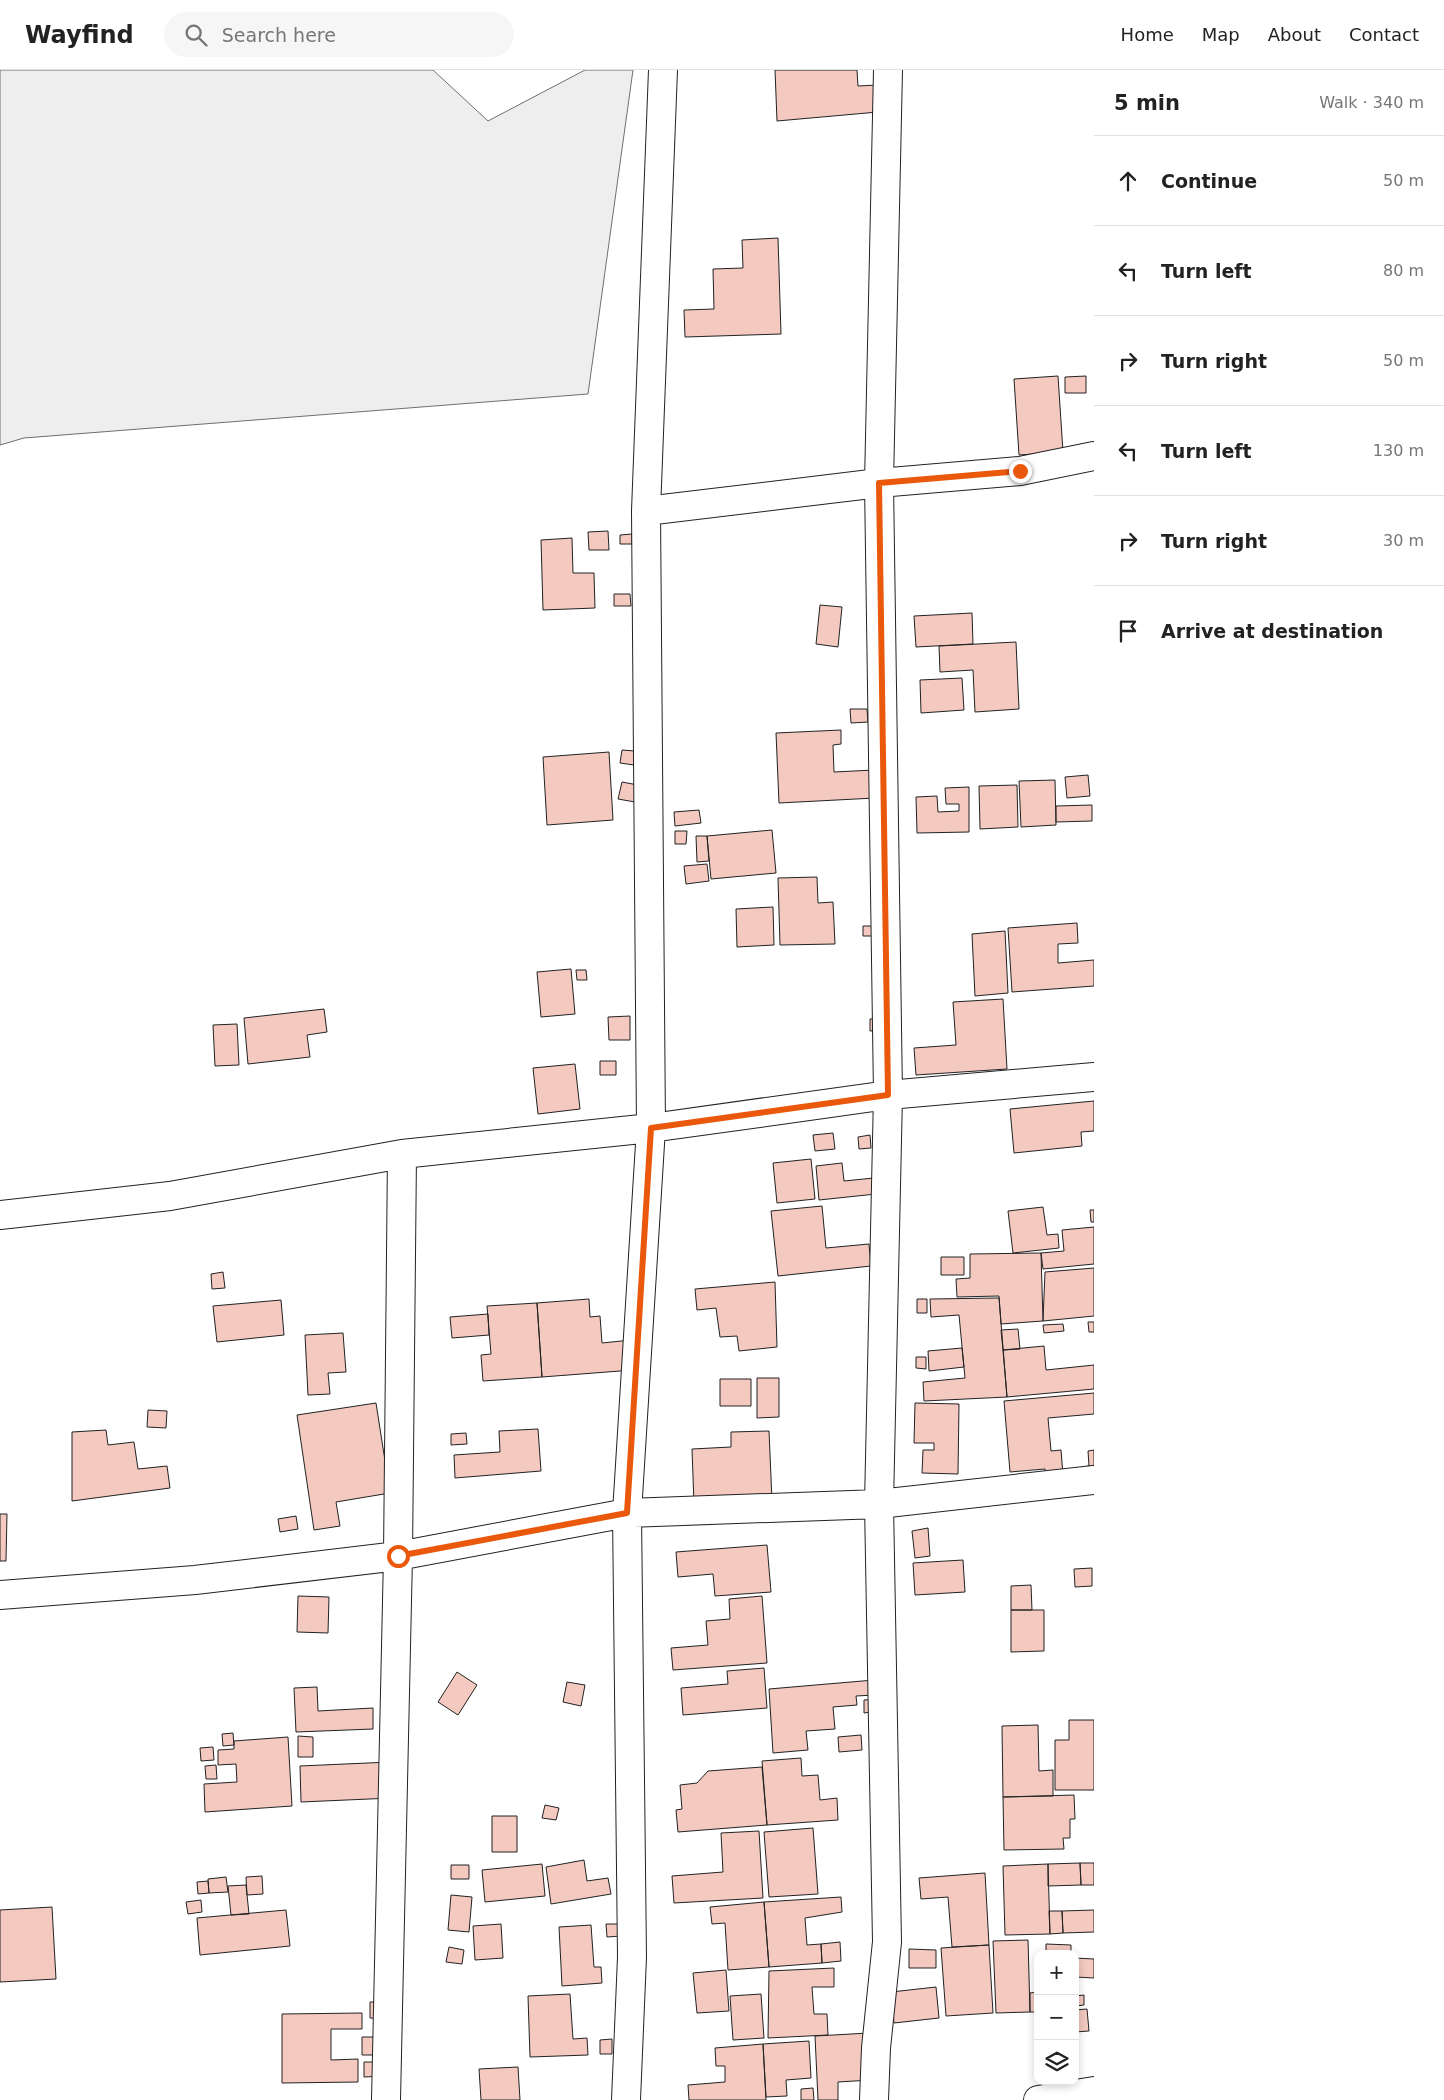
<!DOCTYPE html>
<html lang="en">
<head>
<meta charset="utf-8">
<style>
	body { margin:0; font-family:"DejaVu Sans",sans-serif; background:#f6f6f6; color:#222 }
	.controls { position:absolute; right:15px; bottom:15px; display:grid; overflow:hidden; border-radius:10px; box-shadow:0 2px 8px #0003 }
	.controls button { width:45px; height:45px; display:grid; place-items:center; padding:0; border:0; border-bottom:1px solid #e0e0e0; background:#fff; color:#222; font:25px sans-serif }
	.stop { position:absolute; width:15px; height:15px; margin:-11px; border:4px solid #ea580c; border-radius:50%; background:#fff }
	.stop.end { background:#ea580c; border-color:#fff; box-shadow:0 1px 5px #0008 }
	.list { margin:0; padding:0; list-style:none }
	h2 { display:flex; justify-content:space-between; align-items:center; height:65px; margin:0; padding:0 20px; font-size:21px }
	h2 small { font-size:16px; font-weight:400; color:#767676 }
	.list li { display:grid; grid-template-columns:32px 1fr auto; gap:15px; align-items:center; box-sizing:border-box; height:90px; padding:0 20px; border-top:1px solid #e0e0e0 }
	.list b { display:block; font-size:19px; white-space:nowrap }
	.list em { font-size:16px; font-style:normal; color:#767676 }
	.icon { flex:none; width:28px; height:28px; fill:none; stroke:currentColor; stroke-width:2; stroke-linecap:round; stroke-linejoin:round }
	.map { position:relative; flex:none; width:1094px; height:2030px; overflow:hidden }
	header { display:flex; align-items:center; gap:30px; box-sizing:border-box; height:70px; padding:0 25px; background:#fff; border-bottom:1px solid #e0e0e0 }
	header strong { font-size:24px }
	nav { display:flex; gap:28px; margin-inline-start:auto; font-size:18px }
	.search { width:350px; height:45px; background:#f6f6f6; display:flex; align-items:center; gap:12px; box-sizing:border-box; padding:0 18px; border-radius:28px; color:#767676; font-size:19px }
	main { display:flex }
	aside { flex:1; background:#fff }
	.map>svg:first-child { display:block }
	.green { fill:#eee; stroke:#6f6f6f }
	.building { fill:#f3c9c0; stroke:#222 }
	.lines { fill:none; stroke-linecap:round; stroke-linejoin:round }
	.minor-casing { stroke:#222; stroke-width:30 }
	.minor { stroke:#fff; stroke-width:28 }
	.route { stroke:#ea580c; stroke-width:6 }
</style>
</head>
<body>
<header>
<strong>Wayfind</strong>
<div class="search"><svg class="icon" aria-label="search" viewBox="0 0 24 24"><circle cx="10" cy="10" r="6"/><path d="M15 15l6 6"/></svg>Search here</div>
<nav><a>Home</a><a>Map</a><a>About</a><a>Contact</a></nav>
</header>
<main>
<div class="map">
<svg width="1094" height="2030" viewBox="0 0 1094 2030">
	<rect width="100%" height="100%" fill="#fff"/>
	<path class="green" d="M0 0H433L488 51 585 0H633L588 324 24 368 0 375Z"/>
	<path class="building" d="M775 0H857L858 16 878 15V42L777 51Z
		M778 168 781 264 685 267 684 240 714 239 713 199 743 198 742 170Z
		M1058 306 1063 382 1019 385 1014 309Z
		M1086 306V323H1065V307Z
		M608 461 609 480H589L588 462Z
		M632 464V474H620V465Z
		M572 468 573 503H594L595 538 543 540 541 470Z
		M614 524H630L631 536H614Z
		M820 535 842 537 838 577 816 574Z
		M972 543 973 574 916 577 914 546Z
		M1016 572 1019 639 975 642 973 600 940 602 939 576Z
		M962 608 964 640 921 643 920 610Z
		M850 639H867L868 652 851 653Z
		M841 660V674L833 675 834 702 874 700 875 728 779 733 776 663Z
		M622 680 635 681 634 695 620 693Z
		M609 682 613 750 547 755 543 687Z
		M1088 705 1090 726 1067 728 1065 707Z
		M1055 710 1056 755 1021 757 1019 711Z
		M622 712 638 715 635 732 618 729Z
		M1017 715 1018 757 980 759 979 716Z
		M969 717V762L917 763 916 727 937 726 938 742 959 741V734H946L945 718Z
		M1092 735V751L1056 752V736Z
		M699 740 701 753 675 756 674 742Z
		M772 760 776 803 711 809 707 766Z
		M675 761H687L686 774H675Z
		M696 766H707L709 791 697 792Z
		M707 794 709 811 686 814 684 796Z
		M817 807 818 833 833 832 835 874 780 875 778 808Z
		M773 837 774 875 737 877 736 839Z
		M1077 853 1078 873 1058 874V893L1094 890V916L1012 922 1008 858Z
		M863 856H876V866H863Z
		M1005 861 1008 923 975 926 972 864Z
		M571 899 575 944 541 947 537 902Z
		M576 900H586L587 910H577Z
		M1003 929 1007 999 916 1005 914 978 956 975 953 932Z
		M324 939 327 962 307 965 310 987 248 994 244 948Z
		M630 946V970H609L608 947Z
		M882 948V960L870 961V949Z
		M237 954 239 995 215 996 213 955Z
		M600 991H616V1005H600Z
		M575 994 580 1039 538 1044 533 998Z
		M1094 1031V1061L1081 1062 1082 1076 1014 1083 1010 1039Z
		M833 1063 835 1079 815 1081 813 1065Z
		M870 1065 871 1078 859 1079 858 1067Z
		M811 1089 815 1129 777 1133 773 1093Z
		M842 1093 844 1111 874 1108 876 1124 819 1130 816 1096Z
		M822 1136 826 1178 869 1174 871 1196 778 1206 771 1141Z
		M1043 1137 1047 1165 1058 1164 1059 1178 1013 1183 1008 1141Z
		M1090 1140H1094V1152H1091Z
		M1094 1157V1194L1043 1199 1041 1183 1064 1181 1062 1160Z
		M1041 1183 1043 1251 1001 1254 999 1226 957 1227 956 1209 970 1208V1184Z
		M941 1187H964V1205H941Z
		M1094 1198V1246L1043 1251 1045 1202Z
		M223 1202 225 1218 212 1219 211 1204Z
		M775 1212 777 1277 739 1281 737 1266 720 1267 716 1238 697 1240 695 1219Z
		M999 1228 1007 1327 924 1331 923 1312 965 1308 959 1245 931 1247 930 1229Z
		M589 1229 590 1247 600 1246 602 1273 631 1270 633 1300 542 1307 537 1233Z
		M917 1229H927V1243H917Z
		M281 1230 284 1265 217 1272 213 1236Z
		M537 1233 542 1307 483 1311 481 1285 491 1284 487 1236Z
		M488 1244 489 1265 452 1268 450 1247Z
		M1088 1252H1094V1262H1089Z
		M1063 1254 1064 1261 1044 1263 1043 1255Z
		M1018 1259 1020 1279 1003 1280 1001 1260Z
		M343 1263 346 1302 328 1303 330 1324 308 1325 305 1265Z
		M1044 1276 1046 1300 1094 1295V1319L1007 1327 1003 1280Z
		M962 1278 964 1297 929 1301 928 1281Z
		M916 1287H926V1299L916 1298Z
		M757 1308H779V1347L757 1348Z
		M720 1309H751V1336H720Z
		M1094 1323V1344L1048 1348 1051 1381 1061 1380 1063 1405 1046 1407 1045 1399 1010 1402 1004 1331Z
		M376 1333 390 1423 336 1432 340 1456 314 1460 297 1345Z
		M915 1333 959 1334 958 1404 922 1403 923 1380H934V1373H914Z
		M148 1340 167 1341 166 1358 147 1357Z
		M538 1359 541 1401 455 1408 454 1385 500 1382 499 1361Z
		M106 1360 108 1375 134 1372 138 1399 167 1396 170 1418 72 1431V1362Z
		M769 1361 772 1431 694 1434 692 1379 731 1377V1362Z
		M466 1363 467 1374 451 1375V1364Z
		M1094 1380V1403L1083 1404 1082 1397 1089 1396 1088 1381Z
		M0 1444H7L6 1491H0Z
		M296 1446 298 1459 280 1462 278 1449Z
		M928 1458 930 1486 915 1488 912 1461Z
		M767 1475 771 1522 715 1526 713 1504 678 1507 676 1482Z
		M963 1490 965 1522 915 1525 913 1493Z
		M1092 1498V1516L1075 1517 1074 1499Z
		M1031 1515 1032 1540H1011V1516Z
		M298 1526 329 1527 328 1563 297 1562Z
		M762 1526 767 1593 673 1600 671 1578 708 1575 706 1551 730 1549 729 1529Z
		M1011 1540H1044V1581L1011 1582Z
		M764 1598 767 1638 683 1645 681 1618 728 1614 727 1601Z
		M457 1602 477 1615 458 1645 438 1632Z
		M874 1610 875 1625 856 1626 857 1635 833 1637 835 1659 806 1661 808 1680 773 1683 769 1619Z
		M567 1612 585 1615 581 1636 563 1632Z
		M317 1617 318 1641 373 1638V1659L296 1662 294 1618Z
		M878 1629 879 1641 864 1643V1630Z
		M1069 1650H1094V1720H1055V1670H1069Z
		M1038 1655 1039 1701 1053 1700V1726L1003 1727 1002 1656Z
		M233 1663 234 1675 223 1676 222 1664Z
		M861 1665 862 1680 839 1682 838 1667Z
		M298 1666 313 1667V1687H298Z
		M288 1667 292 1736 205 1742 204 1714 237 1712 236 1694 218 1695V1680L234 1679V1671Z
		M213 1677 214 1690 201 1691 200 1678Z
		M801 1688 802 1706 818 1705 820 1730 837 1728 838 1750 767 1755 762 1691Z
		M390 1692 392 1728 301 1732 300 1696Z
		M216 1695 217 1709H206L205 1696Z
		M762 1697 767 1755 678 1762 676 1740 682 1739 680 1715 697 1713 708 1701Z
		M1074 1725 1075 1749H1070V1768H1063L1064 1779 1004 1780 1003 1727Z
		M545 1735 559 1738 556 1750 542 1748Z
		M492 1746H517V1782H492Z
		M813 1758 818 1824 769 1827 764 1762Z
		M759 1761 763 1828 674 1833 672 1806 723 1802 721 1763Z
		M584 1790 587 1811 608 1808 611 1824 551 1834 546 1797Z
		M1080 1793H1094V1815H1081Z
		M1080 1793 1081 1815 1048 1816V1794Z
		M542 1794 545 1826 485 1832 482 1800Z
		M1048 1794 1050 1864 1005 1865 1003 1796Z
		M451 1795H469V1809H451Z
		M985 1803 989 1875 952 1877 948 1827 921 1829 919 1808Z
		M262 1806 263 1824 247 1825 246 1807Z
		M226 1807 228 1822 209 1823 208 1809Z
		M208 1811 209 1823 198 1824 197 1812Z
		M246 1815 249 1844 231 1845 228 1816Z
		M451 1825 472 1827 469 1862 448 1860Z
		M841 1827 842 1842 805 1848 807 1875 821 1874 822 1893 769 1897 764 1832Z
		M201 1830 202 1842 188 1844 186 1832Z
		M764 1832 769 1897 728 1900 725 1853 712 1854 710 1837Z
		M52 1837 56 1909 0 1912V1840Z
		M286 1840 290 1876 200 1885 197 1848Z
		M1094 1840V1862L1063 1863 1062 1841Z
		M1049 1841H1062L1063 1863 1050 1864Z
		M501 1854 503 1888 475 1890 473 1856Z
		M606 1854H620L621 1866 607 1867Z
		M591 1855 594 1897H601L602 1913 562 1916 559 1857Z
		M1028 1870 1030 1942 996 1943 993 1871Z
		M840 1872 841 1891 822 1893 821 1874Z
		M1046 1874 1071 1875V1884H1046Z
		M989 1875 993 1943 946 1946 941 1878Z
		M449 1877 464 1880 462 1894 446 1892Z
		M909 1879 936 1880V1898H909Z
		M1075 1888 1094 1889V1908L1075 1907Z
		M834 1898V1917H812L814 1944H827L828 1965 768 1968 769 1901Z
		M726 1900 729 1941 697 1943 693 1903Z
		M936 1917 939 1948 894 1953 891 1922Z
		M1038 1922V1942H1030V1923Z
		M570 1924 573 1969 587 1968 588 1985 530 1987 528 1926Z
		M761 1924 764 1968 733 1970 730 1926Z
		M1084 1925V1935L1075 1936V1926Z
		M370 1932H382V1949L370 1948Z
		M1087 1939 1089 1961 1075 1962V1940Z
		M362 1943V1959H331V1990L358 1989V2012L282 2013V1944Z
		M869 1963 871 2010 838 2012V2030H818L815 1966Z
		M362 1967H383V1985H362Z
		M612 1969V1984H600V1970Z
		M1075 1970 1078 2012 1041 2014V2011H1075Z
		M809 1971 811 2008 786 2010 787 2026 766 2027 763 1974Z
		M763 1974 766 2030H689L688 2015 725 2012V1996H716L715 1978Z
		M364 1992H384V2006L364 2007Z
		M518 1997 520 2030H481L479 1999Z
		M813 2018 814 2030H801V2019Z"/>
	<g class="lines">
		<g class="minor-casing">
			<path id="minor" d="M646 441 879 413 1020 401 1094 386
				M0 1145 170 1126 402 1084 651 1058 646 441 663 0
				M0 1525 195 1510 398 1486 627 1443 651 1058 888 1025 1094 1007
				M386 2030 398 1486 402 1084
				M626 2030 632 1887 627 1443 879 1434 1094 1410
				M874 2030 876 1978 887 1872 879 1434 888 1025 879 413 888 0
				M1038 2030 1094 2021"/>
		</g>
		<use href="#minor" class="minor"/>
	</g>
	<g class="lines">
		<path class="route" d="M398 1486 627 1443 651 1058 888 1025 879 413 1020 401"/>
	</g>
</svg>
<div class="controls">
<button>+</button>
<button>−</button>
<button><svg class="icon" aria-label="layers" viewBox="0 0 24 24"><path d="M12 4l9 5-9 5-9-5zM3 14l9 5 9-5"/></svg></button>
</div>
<div class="stop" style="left:398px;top:1486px"></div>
<div class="stop end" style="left:1020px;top:401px"></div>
</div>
<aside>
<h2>5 min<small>Walk · 340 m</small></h2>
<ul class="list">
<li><svg class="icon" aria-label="ahead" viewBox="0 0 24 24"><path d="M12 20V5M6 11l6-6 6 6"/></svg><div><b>Continue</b></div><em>50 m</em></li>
<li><svg class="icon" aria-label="left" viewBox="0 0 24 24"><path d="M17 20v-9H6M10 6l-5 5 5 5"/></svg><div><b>Turn left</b></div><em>80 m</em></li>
<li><svg class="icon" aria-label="right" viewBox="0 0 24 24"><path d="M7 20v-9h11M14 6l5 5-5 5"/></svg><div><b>Turn right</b></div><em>50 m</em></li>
<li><svg class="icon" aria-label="left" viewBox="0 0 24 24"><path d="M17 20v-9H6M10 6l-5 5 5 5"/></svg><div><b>Turn left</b></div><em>130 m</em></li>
<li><svg class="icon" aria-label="right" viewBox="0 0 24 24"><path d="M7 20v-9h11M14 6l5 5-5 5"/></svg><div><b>Turn right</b></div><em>30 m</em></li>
<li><svg class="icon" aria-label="arrive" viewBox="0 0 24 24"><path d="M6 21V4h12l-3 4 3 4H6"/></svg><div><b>Arrive at destination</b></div></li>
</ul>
</aside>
</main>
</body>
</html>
